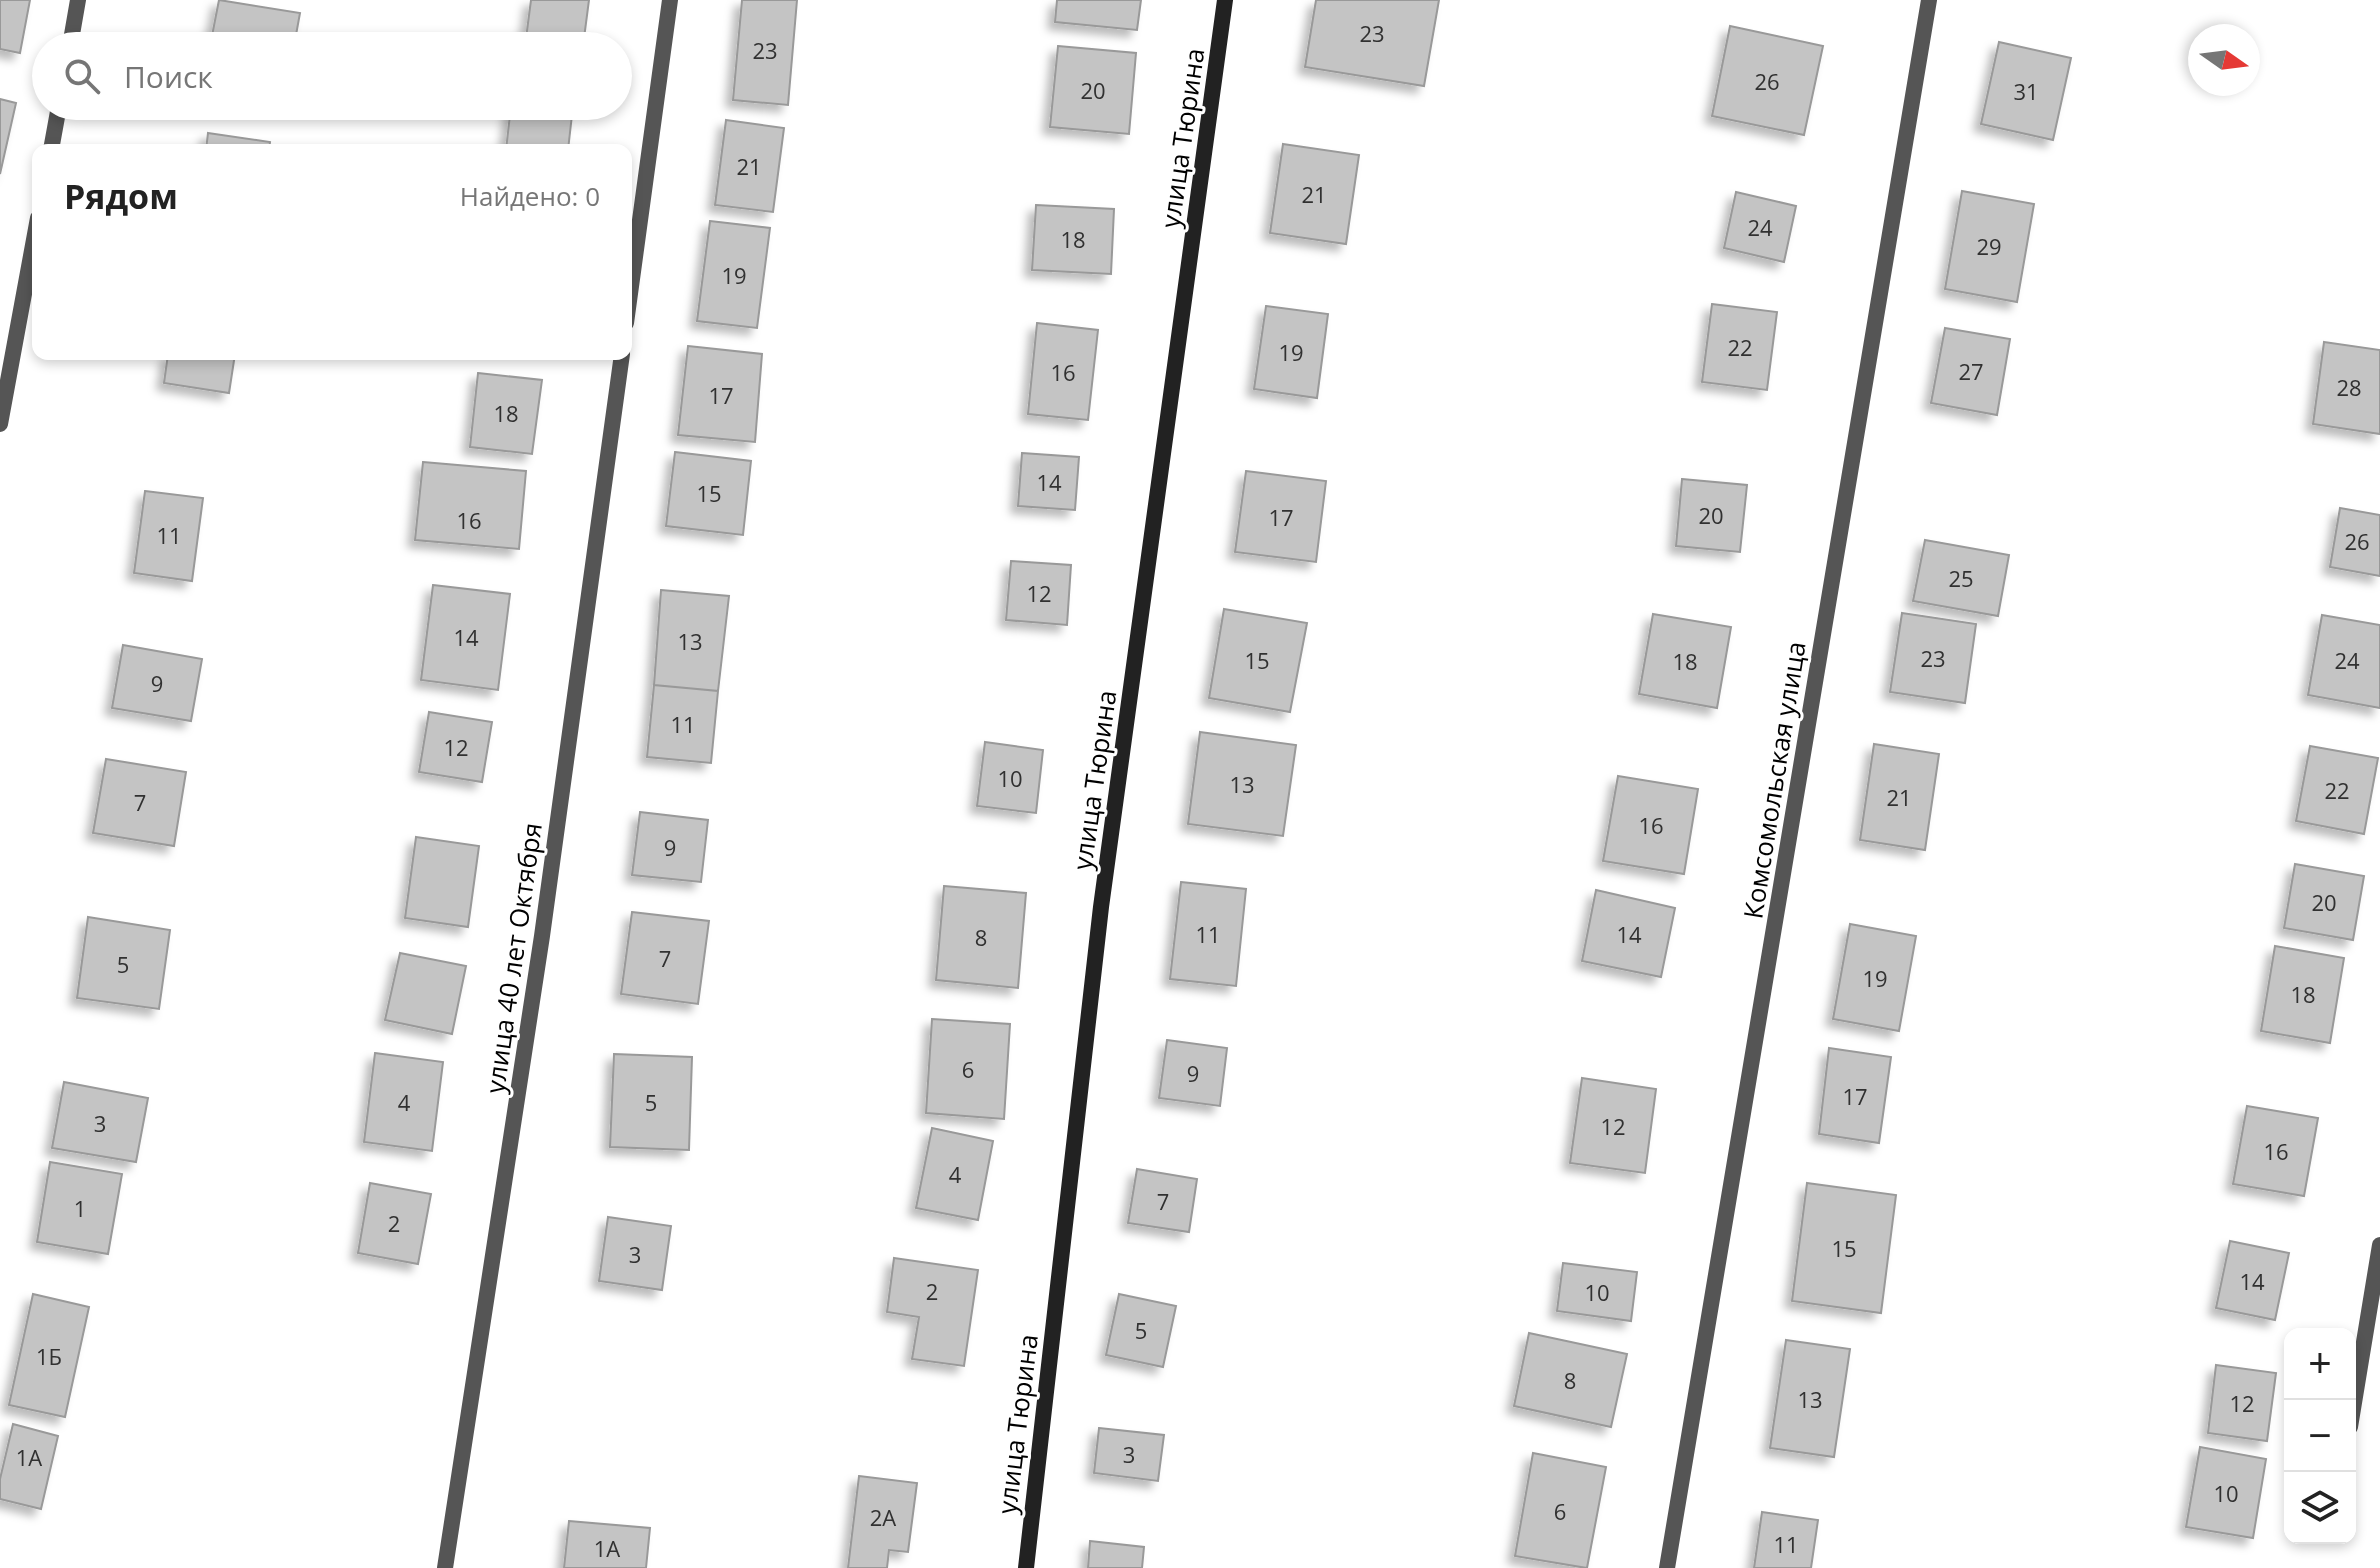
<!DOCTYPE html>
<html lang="ru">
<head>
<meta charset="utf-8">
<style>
	body { margin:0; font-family:"Open Sans",sans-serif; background:#f6f6f6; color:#222 }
	.controls { position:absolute; right:24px; bottom:24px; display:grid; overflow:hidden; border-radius:16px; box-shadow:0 4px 12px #0003 }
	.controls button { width:72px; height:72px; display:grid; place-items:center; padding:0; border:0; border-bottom:2px solid #e0e0e0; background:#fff; color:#222; font:40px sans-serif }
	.compass { position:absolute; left:2188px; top:24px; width:72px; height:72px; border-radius:50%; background:#fff; box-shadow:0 4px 12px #0003; rotate:104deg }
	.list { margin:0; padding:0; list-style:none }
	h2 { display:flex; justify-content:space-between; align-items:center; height:104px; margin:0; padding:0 32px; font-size:34px }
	h2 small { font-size:26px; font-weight:400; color:#767676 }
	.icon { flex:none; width:44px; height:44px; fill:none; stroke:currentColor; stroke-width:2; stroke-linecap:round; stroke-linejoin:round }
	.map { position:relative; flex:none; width:2380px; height:1568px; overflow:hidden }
	.search { position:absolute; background:#fff; box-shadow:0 4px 12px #0003; left:32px; top:32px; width:600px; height:88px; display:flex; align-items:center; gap:20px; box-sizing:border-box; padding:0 28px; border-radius:44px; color:#767676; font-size:30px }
	.panel { position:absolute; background:#fff; box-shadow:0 4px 12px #0003; left:32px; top:144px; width:600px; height:216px; border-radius:16px }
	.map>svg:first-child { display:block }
	.building { fill:#c4c4c4; stroke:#999; stroke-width:2; filter:url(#shadow) }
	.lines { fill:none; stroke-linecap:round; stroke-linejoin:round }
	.street { stroke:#555; stroke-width:16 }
	.secondary { stroke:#222; stroke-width:16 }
	.labels { text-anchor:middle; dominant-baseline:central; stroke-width:6; stroke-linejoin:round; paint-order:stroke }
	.number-label { font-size:22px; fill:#313131 }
	.street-label { font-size:26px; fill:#000; stroke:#fff }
</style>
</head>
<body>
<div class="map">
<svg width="2380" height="1568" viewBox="0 0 2380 1568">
	<defs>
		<filter id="shadow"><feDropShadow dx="-7" dy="7" stdDeviation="4" flood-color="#0004"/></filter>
	</defs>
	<rect width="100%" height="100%" fill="#fff"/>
	<path class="building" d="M0 0H30L20 53 0 49Z
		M219 0 300 13 294 46H210Z
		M531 0H589L583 46H525Z
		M742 0H797L788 105 733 100Z
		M1057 0H1141L1137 30 1055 22Z
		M1316 0H1439L1424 86 1305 67Z
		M1730 26 1823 46 1804 135 1712 116Z
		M1999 42 2071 58 2053 140 1981 124Z
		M1058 46 1136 53 1129 134 1050 127Z
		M0 99 16 103 0 174Z
		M511 106H573L568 150H506Z
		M726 120 784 128 773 212 715 205Z
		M208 133 270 142 269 150H206Z
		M1283 144 1359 155 1346 244 1270 233Z
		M1962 191 2034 204 2017 302 1945 289Z
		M1736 192 1796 206 1784 262 1724 248Z
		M1036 205 1114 209 1111 274 1032 270Z
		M710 221 770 228 757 328 697 321Z
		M1712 304 1777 312 1767 390 1702 382Z
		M1266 306 1328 314 1317 398 1254 389Z
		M1037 323 1098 330 1088 420 1028 414Z
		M1945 328 2010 339 1997 415 1931 403Z
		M2324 342 2380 350V434L2313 424Z
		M688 346 762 354 755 442 678 435Z
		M168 354H235L229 393 164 383Z
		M478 373 542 380 532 454 470 447Z
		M675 452 751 461 743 535 666 526Z
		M1022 453 1079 457 1075 510 1018 506Z
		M423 462 526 471 519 549 415 540Z
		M1246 471 1326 481 1316 562 1235 552Z
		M1682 479 1747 485 1740 552 1676 546Z
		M145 491 203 498 192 581 134 573Z
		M2340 508 2380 515V576L2330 567Z
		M1925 540 2009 555 1998 616 1913 601Z
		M1011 561 1071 565 1067 625 1006 620Z
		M433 585 510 594 498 690 421 680Z
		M661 590 729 596 718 691 654 685Z
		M1224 609 1307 623 1290 712 1209 698Z
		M1902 613 1976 624 1965 703 1890 692Z
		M1653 614 1731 627 1717 708 1639 694Z
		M2322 615 2380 625V708L2308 695Z
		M123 645 202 659 191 721 112 708Z
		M654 685 718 691 711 763 647 757Z
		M429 712 492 722 482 782 419 772Z
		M1200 732 1296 745 1283 836 1188 824Z
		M985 742 1043 750 1036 813 977 806Z
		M1874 744 1939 754 1925 850 1860 840Z
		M2310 746 2378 758 2364 834 2296 821Z
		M106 759 186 772 174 846 93 833Z
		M1618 776 1698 789 1684 874 1603 861Z
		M640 812 708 820 701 882 632 875Z
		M416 837 479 846 468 927 405 918Z
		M2295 864 2364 876 2353 940 2284 928Z
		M1181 882 1246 889 1236 986 1170 979Z
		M944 886 1026 893 1018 988 936 980Z
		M1596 890 1675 908 1661 977 1582 961Z
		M632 912 709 921 698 1004 621 994Z
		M88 917 170 930 159 1009 77 998Z
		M1850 924 1916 936 1899 1031 1833 1019Z
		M2275 946 2344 958 2330 1043 2261 1031Z
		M400 953 466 966 452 1034 385 1020Z
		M932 1019 1010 1024 1004 1119 926 1113Z
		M1167 1040 1227 1048 1220 1106 1159 1098Z
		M1829 1048 1891 1057 1879 1143 1819 1134Z
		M375 1053 443 1062 432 1151 364 1142Z
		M614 1054 692 1057 689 1150 610 1147Z
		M1582 1078 1656 1089 1645 1173 1570 1163Z
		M64 1082 148 1098 136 1162 52 1148Z
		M2247 1106 2318 1118 2304 1196 2233 1184Z
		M932 1128 993 1141 978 1220 916 1208Z
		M50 1162 122 1174 108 1254 37 1242Z
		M1137 1169 1197 1179 1189 1232 1128 1223Z
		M370 1183 431 1194 418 1264 358 1253Z
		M1807 1183 1896 1195 1881 1313 1792 1301Z
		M608 1217 671 1226 662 1290 599 1281Z
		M2230 1241 2289 1253 2275 1320 2216 1308Z
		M894 1258 978 1270 964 1366 912 1359 919 1317 887 1312Z
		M1563 1263 1637 1272 1631 1321 1557 1311Z
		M33 1294 89 1307 65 1417 9 1405Z
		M1119 1294 1176 1306 1163 1367 1106 1355Z
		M1529 1333 1627 1354 1611 1427 1514 1406Z
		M1786 1340 1850 1349 1834 1457 1770 1448Z
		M2216 1365 2276 1373 2267 1441 2208 1433Z
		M13 1424 58 1436 41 1509 0 1499V1479Z
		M1099 1428 1164 1435 1158 1481 1094 1473Z
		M2200 1447 2266 1459 2253 1538 2186 1527Z
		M1533 1453 1606 1467 1587 1568 1515 1556Z
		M859 1476 917 1483 908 1552 889 1550 887 1568H848Z
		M1762 1512 1818 1520 1811 1568H1754Z
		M569 1521 650 1528 646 1568H564Z
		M1090 1541 1144 1547 1142 1568H1088Z"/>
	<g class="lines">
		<path class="street" d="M70 46 78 0
			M51 150 59 106
			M626 323 670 0
			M0 424 38 218
			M2350 1427 2380 1245
			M445 1568 542 936 622 354
			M1667 1568 1929 0"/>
		<path class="secondary" d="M1026 1568 1101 907 1225 0"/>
	</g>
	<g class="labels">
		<g class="number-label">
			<text x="1372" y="33">23</text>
			<text x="765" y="50">23</text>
			<text x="1767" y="81">26</text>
			<text x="1093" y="90">20</text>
			<text x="2026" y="91">31</text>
			<text x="749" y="166">21</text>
			<text x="1314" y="194">21</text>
			<text x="1760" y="227">24</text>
			<text x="1073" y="239">18</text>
			<text x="1989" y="246">29</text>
			<text x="734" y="275">19</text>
			<text x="1740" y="347">22</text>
			<text x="1291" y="352">19</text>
			<text x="1971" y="371">27</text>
			<text x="1063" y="372">16</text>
			<text x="2349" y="387">28</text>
			<text x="721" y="395">17</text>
			<text x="506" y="413">18</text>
			<text x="1049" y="482">14</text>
			<text x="709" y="493">15</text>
			<text x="1711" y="515">20</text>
			<text x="1281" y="517">17</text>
			<text x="469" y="520">16</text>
			<text x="169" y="535">11</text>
			<text x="2357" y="541">26</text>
			<text x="1961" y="578">25</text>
			<text x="1039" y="593">12</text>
			<text x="466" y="637">14</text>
			<text x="690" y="641">13</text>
			<text x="1933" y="658">23</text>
			<text x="1257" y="660">15</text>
			<text x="2347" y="660">24</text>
			<text x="1685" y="661">18</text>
			<text x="157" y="683">9</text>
			<text x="683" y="724">11</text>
			<text x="456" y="747">12</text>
			<text x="1010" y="778">10</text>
			<text x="1242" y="784">13</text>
			<text x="2337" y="790">22</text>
			<text x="1899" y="797">21</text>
			<text x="140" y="802">7</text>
			<text x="1651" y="825">16</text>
			<text x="670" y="847">9</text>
			<text x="2324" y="902">20</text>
			<text x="1208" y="934">11</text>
			<text x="1629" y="934">14</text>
			<text x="981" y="937">8</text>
			<text x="665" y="958">7</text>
			<text x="123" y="964">5</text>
			<text x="1875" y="978">19</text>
			<text x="2303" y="994">18</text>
			<text x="968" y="1069">6</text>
			<text x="1193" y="1073">9</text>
			<text x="1855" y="1096">17</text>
			<text x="404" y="1102">4</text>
			<text x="651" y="1102">5</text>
			<text x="100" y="1123">3</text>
			<text x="1613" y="1126">12</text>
			<text x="2276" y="1151">16</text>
			<text x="955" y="1174">4</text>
			<text x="1163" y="1201">7</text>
			<text x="80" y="1208">1</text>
			<text x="394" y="1223">2</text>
			<text x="1844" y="1248">15</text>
			<text x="635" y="1254">3</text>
			<text x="2252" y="1281">14</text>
			<text x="932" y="1291">2</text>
			<text x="1597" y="1292">10</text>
			<text x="1141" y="1330">5</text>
			<text x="49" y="1356">1Б</text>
			<text x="1570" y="1380">8</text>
			<text x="1810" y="1399">13</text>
			<text x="2242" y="1403">12</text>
			<text x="1129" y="1454">3</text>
			<text x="29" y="1457">1А</text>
			<text x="2226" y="1493">10</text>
			<text x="1560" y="1511">6</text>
			<text x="883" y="1517">2А</text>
			<text x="1786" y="1544">11</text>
			<text x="607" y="1548">1А</text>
		</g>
		<g class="street-label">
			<text transform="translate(1182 138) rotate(-82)">улица Тюрина</text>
			<text transform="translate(1094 780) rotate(-82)">улица Тюрина</text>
			<text transform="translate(1774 780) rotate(-81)">Комсомольская улица</text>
			<text transform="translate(513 958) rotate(-82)">улица 40 лет Октября</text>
			<text transform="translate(1017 1424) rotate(-83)">улица Тюрина</text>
		</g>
	</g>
</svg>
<div class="controls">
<button>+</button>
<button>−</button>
<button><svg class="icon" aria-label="layers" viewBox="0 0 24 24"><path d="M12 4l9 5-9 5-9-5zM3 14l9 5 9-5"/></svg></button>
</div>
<svg class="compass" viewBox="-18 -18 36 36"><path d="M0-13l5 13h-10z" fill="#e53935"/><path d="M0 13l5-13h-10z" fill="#767676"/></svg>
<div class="search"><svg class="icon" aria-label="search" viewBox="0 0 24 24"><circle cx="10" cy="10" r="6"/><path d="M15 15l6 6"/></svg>Поиск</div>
<section class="panel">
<h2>Рядом<small>Найдено: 0</small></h2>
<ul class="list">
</ul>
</section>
</div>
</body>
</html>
